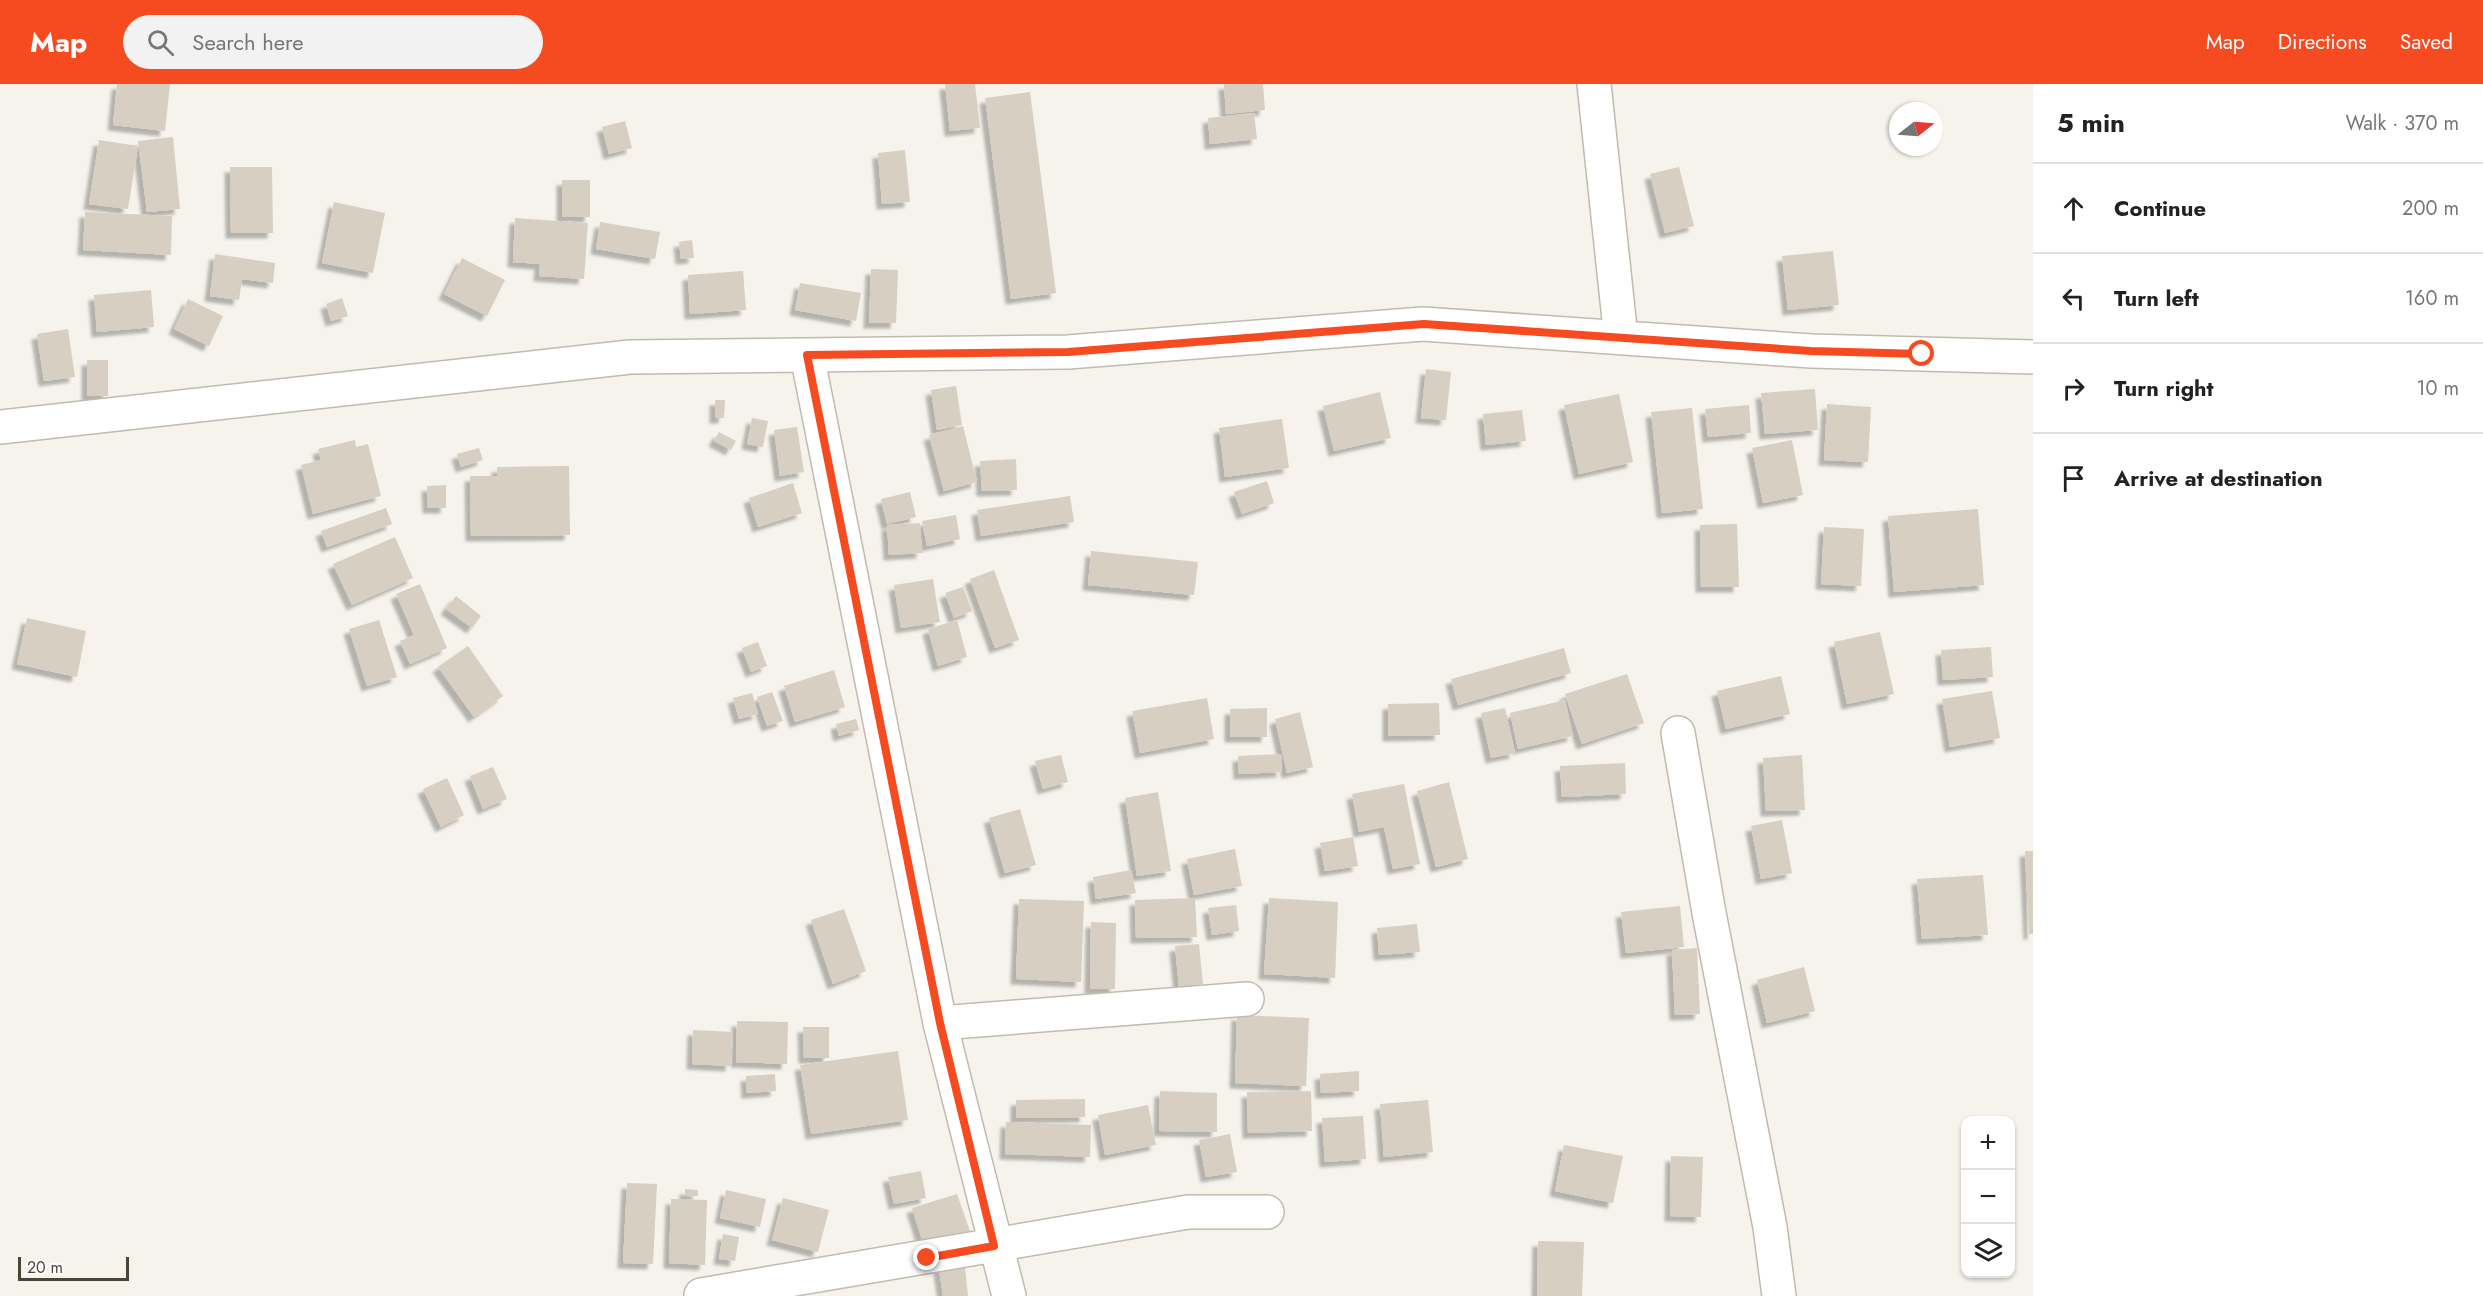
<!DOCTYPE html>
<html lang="en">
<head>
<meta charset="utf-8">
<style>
	body { margin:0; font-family:Jost,sans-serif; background:#f2f2f2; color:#222 }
	.controls { position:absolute; right:18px; bottom:18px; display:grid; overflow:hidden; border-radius:12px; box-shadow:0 2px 4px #0004 }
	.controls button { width:54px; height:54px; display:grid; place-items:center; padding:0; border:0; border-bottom:2px solid #e0e0e0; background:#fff; color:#222; font:30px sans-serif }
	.compass { position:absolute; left:1889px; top:18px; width:54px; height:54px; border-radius:50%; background:#fff; box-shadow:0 2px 4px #0004; rotate:73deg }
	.scale { position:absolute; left:18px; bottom:15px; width:111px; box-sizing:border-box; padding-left:6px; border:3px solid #4a4439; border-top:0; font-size:16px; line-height:21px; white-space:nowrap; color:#4a4439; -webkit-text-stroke:4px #fff; paint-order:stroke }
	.stop { position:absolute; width:18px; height:18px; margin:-14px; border:4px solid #f64a21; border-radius:50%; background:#fff }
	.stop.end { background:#f64a21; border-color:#fff; box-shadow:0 2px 6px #0008 }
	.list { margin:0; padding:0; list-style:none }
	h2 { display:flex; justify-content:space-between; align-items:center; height:78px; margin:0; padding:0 24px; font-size:26px }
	h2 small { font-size:20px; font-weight:400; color:#767676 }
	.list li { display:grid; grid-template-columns:39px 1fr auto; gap:18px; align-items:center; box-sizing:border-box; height:90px; padding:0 24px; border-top:2px solid #e0e0e0 }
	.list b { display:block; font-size:22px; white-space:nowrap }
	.list em { font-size:20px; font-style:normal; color:#767676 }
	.icon { flex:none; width:33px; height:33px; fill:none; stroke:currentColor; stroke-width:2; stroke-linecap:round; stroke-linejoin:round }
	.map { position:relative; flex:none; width:2033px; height:1212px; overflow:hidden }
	header { display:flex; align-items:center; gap:36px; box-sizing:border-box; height:84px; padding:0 30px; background:#f64a21; color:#fff }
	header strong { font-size:28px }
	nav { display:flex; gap:33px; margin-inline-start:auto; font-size:21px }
	.search { width:420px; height:54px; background:#f2f2f2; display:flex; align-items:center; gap:15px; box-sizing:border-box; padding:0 21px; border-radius:33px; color:#767676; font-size:22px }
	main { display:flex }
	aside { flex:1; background:#fff }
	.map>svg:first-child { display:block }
	.building { fill:#d7cfc1; filter:url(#shadow) }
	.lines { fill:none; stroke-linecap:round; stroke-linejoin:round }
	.minor-casing { stroke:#c1bbae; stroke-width:36 }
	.minor { stroke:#fff; stroke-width:33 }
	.route { stroke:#f64a21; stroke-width:8 }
</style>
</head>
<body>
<header>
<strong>Map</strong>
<div class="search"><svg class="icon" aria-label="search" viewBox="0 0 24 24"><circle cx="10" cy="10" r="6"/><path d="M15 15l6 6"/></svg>Search here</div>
<nav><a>Map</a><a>Directions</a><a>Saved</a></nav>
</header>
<main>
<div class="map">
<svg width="2033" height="1212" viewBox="0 0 2033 1212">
	<defs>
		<filter id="shadow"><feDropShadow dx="-5.5" dy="5.5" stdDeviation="1.5" flood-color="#0004"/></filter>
	</defs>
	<rect width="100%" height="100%" fill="#f5f3eb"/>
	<path class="building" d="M117 0H170L165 47 113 41Z
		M945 0H975L980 44 950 47Z
		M1224 0H1263L1265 26 1226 30Z
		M1030 8 1056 209 1011 215 985 14Z
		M1254 29 1257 55 1210 60 1208 34Z
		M625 37 632 64 609 70 602 43Z
		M173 53 180 125 147 128 138 57Z
		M99 56 138 62 128 125 89 120Z
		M905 66 910 118 882 120 878 69Z
		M230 83H272L273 149H231Z
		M1679 83 1694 142 1665 149 1650 90Z
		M562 96H590V133H562Z
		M334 118 385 129 373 189 322 179Z
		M85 128 172 132 171 171 83 166Z
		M515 134 588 139 584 195 539 192 540 180 513 178Z
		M600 138 660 148 655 175 596 165Z
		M692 156 694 174 681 175 679 158Z
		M1833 167 1839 221 1788 226 1782 172Z
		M215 170 275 179 273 199 242 195 239 216 210 212Z
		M462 174 505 196 487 232 444 210Z
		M871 185 898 186 896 239H869Z
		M743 187 746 226 690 230 688 191Z
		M800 199 861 209 856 237 795 226Z
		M151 206 154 243 97 248 94 211Z
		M342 214 348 232 331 237 326 220Z
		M188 215 223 232 209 262 174 245Z
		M68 245 75 293 44 297 37 250Z
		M87 276H108V312H87Z
		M1426 285 1451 288 1446 336 1421 334Z
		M956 302 962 341 937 346 931 306Z
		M1815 305 1818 346 1765 350 1761 309Z
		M1380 308 1391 354 1334 367 1323 322Z
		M1619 310 1633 378 1579 390 1564 321Z
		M715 316H725L724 334H715Z
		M1827 320 1871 323 1868 378 1824 376Z
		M1749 321 1751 349 1708 353 1705 325Z
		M1692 324 1703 425 1662 429 1651 328Z
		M1522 326 1526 357 1486 361 1483 330Z
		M752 334 768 337 763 363 747 360Z
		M1282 335 1289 384 1225 393 1219 344Z
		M963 342 977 398 944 407 929 351Z
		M797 343 804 388 780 392 774 346Z
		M719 348 736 357 731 366 714 357Z
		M355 356 356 363 368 360 381 412 313 430 301 381 321 376 318 365Z
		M1792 356 1803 411 1763 419 1752 364Z
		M479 364 483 376 461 383 457 370Z
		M1016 375 1017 406 982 407 980 377Z
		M569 382 570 451 471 452 470 392H497V383Z
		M1267 397 1274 419 1242 430 1234 408Z
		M793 399 802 429 758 443 749 414Z
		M446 401V424H428L427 402Z
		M910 408 916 433 887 440 881 415Z
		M1070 412 1074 438 981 452 977 426Z
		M386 424 392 440 327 463 321 447Z
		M1978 425 1984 501 1894 508 1888 432Z
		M956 431 960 455 927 462 922 437Z
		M920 439 922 469 889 471 887 441Z
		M1737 440 1739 503H1701L1700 441Z
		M1824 443 1864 445 1861 502 1821 500Z
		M395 453 413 494 352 521 333 480Z
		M1091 467 1198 478 1194 511 1088 501Z
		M994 486 1019 556 995 564 970 495Z
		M933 495 940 538 901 544 894 501Z
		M420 500 447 564 410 580 400 557 414 551 396 510Z
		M963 503 972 527 954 534 945 509Z
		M456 512 481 532 472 544 446 525Z
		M27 534 86 547 77 593 17 580Z
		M379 536 397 593 367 602 349 545Z
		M957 536 967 573 938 582 928 545Z
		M1880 548 1894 610 1847 620 1834 558Z
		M758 558 767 582 751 588 742 564Z
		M468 562 503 612 474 633 438 583Z
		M1991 563 1993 593 1943 596 1941 566Z
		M1564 564 1571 589 1458 621 1451 595Z
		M834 586 845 623 795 638 784 602Z
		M1627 590 1644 639 1582 660 1565 610Z
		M1781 592 1790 630 1726 645 1717 607Z
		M1992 607 2000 654 1950 663 1942 615Z
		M772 608 783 637 767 642 757 613Z
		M752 609 758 630 739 635 733 614Z
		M1207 614 1214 655 1140 669 1132 627Z
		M1565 616 1573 652 1518 665 1510 629Z
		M1439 619 1440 651 1388 652V620Z
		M1267 624V653H1230V625Z
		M1505 624 1515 669 1491 674 1481 629Z
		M1300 628 1313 683 1287 689 1275 635Z
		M856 635 859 646 839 652 836 640Z
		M1281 670 1282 688 1239 690 1238 672Z
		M1061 671 1068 698 1043 705 1035 677Z
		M1802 671 1805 726 1766 727 1763 674Z
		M1625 679 1626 710 1562 713 1560 682Z
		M493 683 507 715 483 725 470 692Z
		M447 694 464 731 441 743 423 705Z
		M1449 698 1468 775 1436 783 1417 707Z
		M1404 700 1420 780 1393 785 1384 743 1359 748 1352 710Z
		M1158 708 1171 787 1137 792 1125 714Z
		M1020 725 1036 781 1005 789 989 734Z
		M1782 736 1792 789 1761 795 1751 742Z
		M1353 753 1358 782 1325 787 1320 759Z
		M1235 765 1242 802 1194 811 1187 775Z
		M2025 767H2033V850H2029Z
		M1131 786 1136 809 1096 815 1093 793Z
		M1983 791 1988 851 1922 855 1917 795Z
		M1195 814 1197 853 1136 854 1135 816Z
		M1269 814 1338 818 1335 894 1264 890Z
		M1019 815 1084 817 1081 898 1016 895Z
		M1236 821 1239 847 1212 851 1208 824Z
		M1680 822 1684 863 1626 869 1621 828Z
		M844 825 866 887 833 900 811 836Z
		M1091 838 1116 839 1115 905H1090Z
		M1417 840 1420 868 1379 871 1377 844Z
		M1199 860 1203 900 1179 903 1175 862Z
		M1697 864 1700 930 1675 931 1672 866Z
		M1804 883 1815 927 1767 939 1757 896Z
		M1237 931 1309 934 1306 1002 1235 999Z
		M737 937 788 938 787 980 736 978Z
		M803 943H829V974H804Z
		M693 946 733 948 731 982 692 980Z
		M898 967 908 1036 811 1050 800 981Z
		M1359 987V1007L1321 1009 1320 990Z
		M775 990 776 1007 747 1009 746 992Z
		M1160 1007 1217 1009V1048L1159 1047Z
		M1311 1007 1312 1047 1248 1049 1247 1008Z
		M1085 1015V1033L1016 1034V1016Z
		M1428 1016 1433 1068 1384 1073 1380 1020Z
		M1148 1021 1156 1061 1105 1071 1098 1031Z
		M1363 1032 1366 1075 1325 1078 1322 1034Z
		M1006 1038 1091 1041 1090 1073 1005 1070Z
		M1230 1050 1237 1088 1206 1093 1199 1056Z
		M1564 1061 1623 1072 1613 1119 1555 1107Z
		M1671 1072 1703 1073 1701 1133 1670 1132Z
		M921 1087 926 1114 894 1120 888 1093Z
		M627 1099 657 1100 653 1180 623 1179Z
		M685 1105 698 1106V1112H685Z
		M726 1106 766 1115 760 1143 720 1134Z
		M957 1110 970 1147 924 1162 912 1124Z
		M783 1114 829 1126 818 1168 772 1156Z
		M671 1115 707 1116 705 1181 669 1179Z
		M723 1150 739 1153 735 1177 719 1175Z
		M1538 1157 1584 1158 1582 1212H1537Z
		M964 1174 968 1212H943L938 1178Z"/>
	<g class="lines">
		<g class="minor-casing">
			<path id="minor" d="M1594 0 1621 254
				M807 271 940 939 1009 1212
				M0 343 630 273 1068 268 1423 240 1811 267 2033 273
				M1678 649 1709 829 1770 1143 1779 1212
				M940 939 1247 915
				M701 1211 1188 1128H1267"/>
		</g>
		<use href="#minor" class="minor"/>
	</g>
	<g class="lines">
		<path class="route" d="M927 1174 994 1162 940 939 807 271 1068 268 1424 240 1811 267 1922 270"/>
	</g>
</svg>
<div class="controls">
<button>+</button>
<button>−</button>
<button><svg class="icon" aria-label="layers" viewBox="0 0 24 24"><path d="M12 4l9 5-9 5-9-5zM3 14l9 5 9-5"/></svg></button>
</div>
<svg class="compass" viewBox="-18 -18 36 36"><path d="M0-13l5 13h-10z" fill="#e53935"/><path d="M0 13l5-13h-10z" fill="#767676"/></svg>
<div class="scale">20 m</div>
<div class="stop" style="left:1922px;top:270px"></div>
<div class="stop end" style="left:927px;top:1174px"></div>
</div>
<aside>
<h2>5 min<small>Walk · 370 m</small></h2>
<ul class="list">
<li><svg class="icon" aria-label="ahead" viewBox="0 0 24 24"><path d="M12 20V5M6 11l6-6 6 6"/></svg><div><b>Continue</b></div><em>200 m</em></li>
<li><svg class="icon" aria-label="left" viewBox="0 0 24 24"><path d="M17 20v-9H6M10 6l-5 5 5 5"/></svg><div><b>Turn left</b></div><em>160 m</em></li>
<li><svg class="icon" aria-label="right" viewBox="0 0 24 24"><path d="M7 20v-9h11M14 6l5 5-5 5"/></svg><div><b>Turn right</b></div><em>10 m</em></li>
<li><svg class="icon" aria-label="arrive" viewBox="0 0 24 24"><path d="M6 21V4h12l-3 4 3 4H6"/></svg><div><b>Arrive at destination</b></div></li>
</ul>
</aside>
</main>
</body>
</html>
